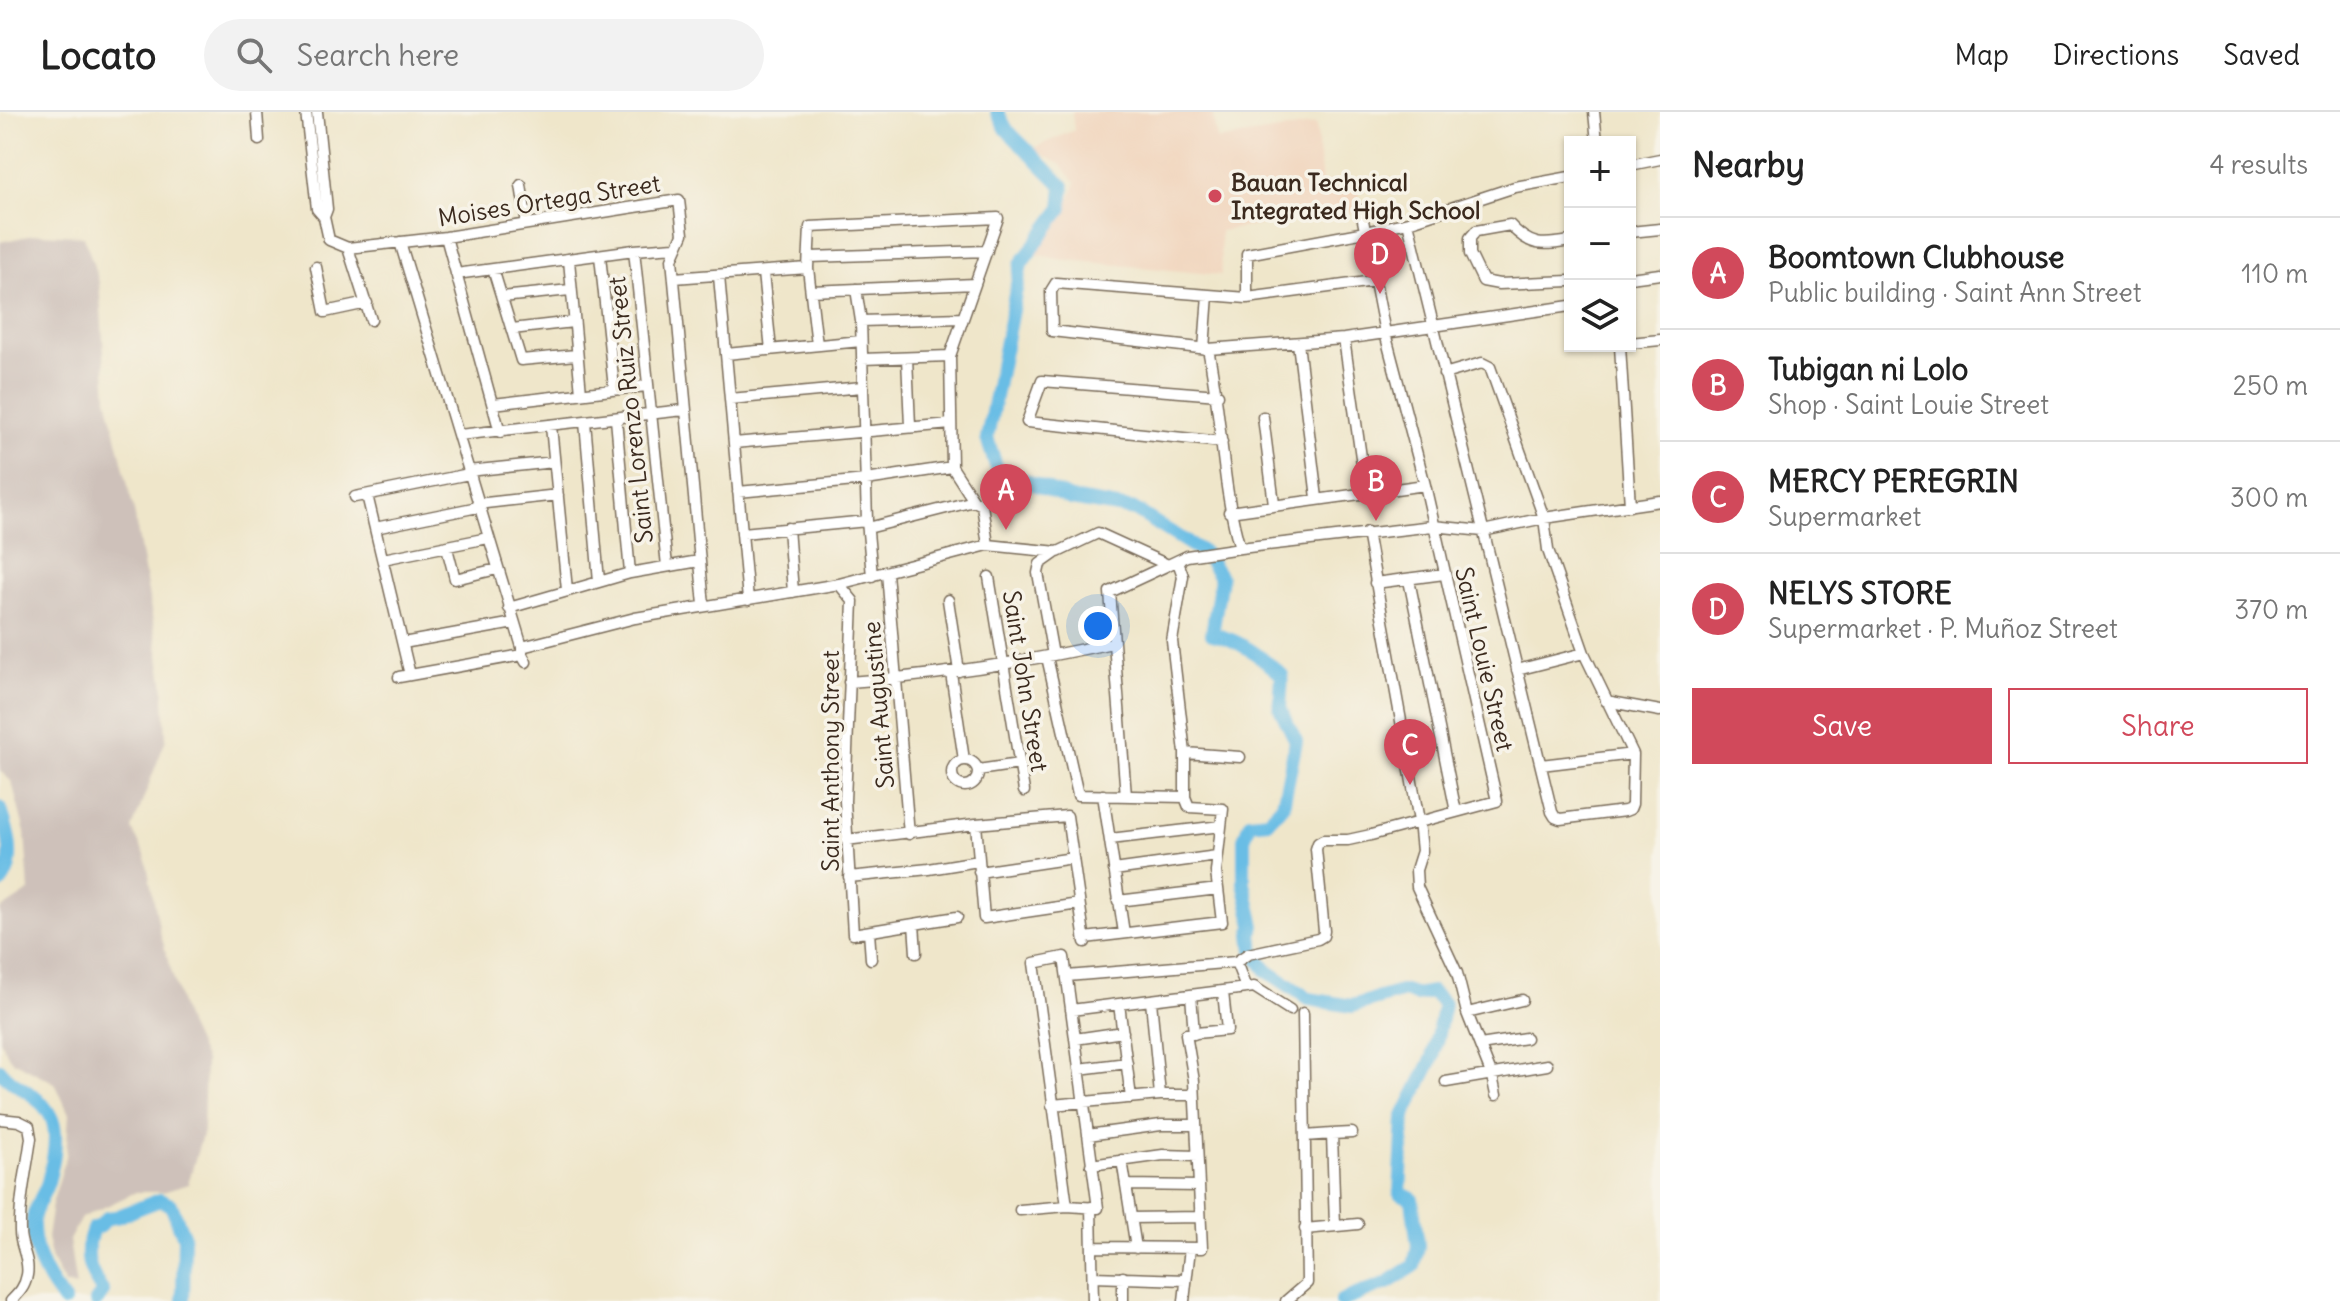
<!DOCTYPE html>
<html lang="en">
<head>
<meta charset="utf-8">
<style>
	body { margin:0; font-family:Delius,sans-serif; background:#f2f2f2; color:#222 }
	.controls { position:absolute; right:24px; top:24px; display:grid; overflow:hidden; border-radius:0px; box-shadow:0 2px 6px #0004 }
	.controls button { width:72px; height:72px; display:grid; place-items:center; padding:0; border:0; border-bottom:2px solid #e0e0e0; background:#fff; color:#222; font:40px sans-serif }
	.you { position:absolute; left:1098px; top:514px; width:28px; height:28px; margin:-20px; border:6px solid #fff; border-radius:50%; background:#1a73e8; box-shadow:0 0 0 12px #1a73e833 }
	.badge { display:grid; place-items:center; width:52px; height:52px; border-radius:50%; background:#d1495b; color:#fff; font-size:26px; font-weight:700 }
	.pin { position:absolute; translate:-50% -66px; filter:drop-shadow(0 2px 4px #0008) }
	.pin::after { content:''; position:absolute; top:42px; width:28px; height:24px; background:inherit; clip-path:polygon(0 0,100% 0,50% 100%) }
	.list { margin:0; padding:0; list-style:none }
	h2 { display:flex; justify-content:space-between; align-items:center; height:104px; margin:0; padding:0 32px; font-size:34px }
	h2 small { font-size:26px; font-weight:400; color:#767676 }
	.list li { display:grid; grid-template-columns:52px 1fr auto; gap:24px; align-items:center; box-sizing:border-box; height:112px; padding:0 32px; border-top:2px solid #e0e0e0 }
	.list b { display:block; font-size:30px; white-space:nowrap }
	.list p { margin:0; font-size:26px; white-space:nowrap; color:#767676 }
	.list em { font-size:26px; font-style:normal; color:#767676 }
	.actions { display:flex; gap:16px; padding:24px 32px }
	.actions a { flex:1; padding:18px 0; border:2px solid #d1495b; border-radius:0px; text-align:center; font-size:28px; color:#d1495b }
	.actions .main { background:#d1495b; color:#fff }
	.icon { flex:none; width:44px; height:44px; fill:none; stroke:currentColor; stroke-width:2; stroke-linecap:round; stroke-linejoin:round }
	.map { position:relative; flex:none; width:1660px; height:1189px; overflow:hidden }
	header { display:flex; align-items:center; gap:48px; box-sizing:border-box; height:112px; padding:0 40px; background:#fff; border-bottom:2px solid #e0e0e0 }
	header strong { font-size:38px }
	nav { display:flex; gap:44px; margin-inline-start:auto; font-size:28px }
	.search { width:560px; height:72px; background:#f2f2f2; display:flex; align-items:center; gap:20px; box-sizing:border-box; padding:0 28px; border-radius:44px; color:#767676; font-size:30px }
	main { display:flex }
	aside { flex:1; background:#fff }
	.map>svg:first-child { display:block }
	.built { fill:#f1d5bd }
	.industrial { fill:#cec1ba }
	.lines { fill:none; stroke-linecap:round; stroke-linejoin:round }
	.river { stroke:#69bde5; stroke-width:14 }
	.minor-casing { stroke:#7a6c5a; stroke-width:13 }
	.minor { stroke:#fff; stroke-width:10 }
	.poi-dot { fill:#d1495b; stroke:#f7f3e8; stroke-width:3 }
	.labels { text-anchor:middle; dominant-baseline:central; stroke-width:7; stroke-linejoin:round; paint-order:stroke }
	.poi-label { font-size:24px; font-weight:bold; fill:#3b2a1e; stroke:#f7f3e8; text-anchor:start }
	.street-label { font-size:24px; fill:#3b2a1e; stroke:#f7f3e8 }
</style>
</head>
<body>
<header>
<strong>Locato</strong>
<div class="search"><svg class="icon" aria-label="search" viewBox="0 0 24 24"><circle cx="10" cy="10" r="6"/><path d="M15 15l6 6"/></svg>Search here</div>
<nav><a>Map</a><a>Directions</a><a>Saved</a></nav>
</header>
<main>
<div class="map">
<svg width="1660" height="1189" viewBox="0 0 1660 1189">
	<rect width="100%" height="100%" fill="#f7f3e8"/>
	<filter id="ink" filterUnits="userSpaceOnUse"><feTurbulence type="fractalNoise" baseFrequency=".0125" numOctaves="2"/><feDisplacementMap in="SourceGraphic" scale="16" xChannelSelector="R" yChannelSelector="G"/><feConvolveMatrix kernelMatrix="1 2 1 2 8 2 1 2 1" color-interpolation-filters="sRGB"/></filter>
	<filter id="wash" filterUnits="userSpaceOnUse"><feTurbulence type="fractalNoise" baseFrequency=".006" numOctaves="4" result="noise"/><feDisplacementMap in="SourceGraphic" scale="32" xChannelSelector="R" yChannelSelector="G"/><feGaussianBlur stdDeviation="1.8" result="paint"/><feColorMatrix in="noise" values="0 0 0 0 0 0 0 0 0 0 0 0 0 0 0 0 0 1.4 0 .05"/><feComposite in="paint" operator="in"/></filter>
	<g filter="url(#wash)">
		<rect width="100%" height="100%" fill="#efe6ca"/>
		<path class="built" d="M1072 0H1212L1217 28 1316 12 1322 71 1356 66 1361 98 1220 119 1221 163 1058 147 1035 142 1064 100 1076 71 1060 52 1032 37 1074 18Z"/>
		<path class="industrial" d="M38 122 84 124 99 170 107 286 134 399 163 569 166 627 132 717 145 743 160 820 185 906 205 949 203 1019 188 1072 163 1080H136L81 1106 69 1128 76 1175 65 1172 52 1149 47 1126 52 1092 66 1045 69 1002 55 971 11 948 0 928V798L29 779 25 721 12 670 0 659V130Z"/>
		<g class="lines">
			<path class="river" d="M997 0 1007 18 1063 74 1061 97 1021 152 987 326 997 357 1071 387 1135 398 1204 441 1221 466 1212 522C1241 528 1260 544 1282 563L1280 596 1296 629 1283 693 1268 709 1250 711 1244 727V771L1254 814 1251 822 1253 839 1267 859 1309 887 1352 894 1404 879 1415 883 1432 880 1444 892 1433 945 1404 1004 1400 1081 1412 1087 1418 1134 1414 1154 1387 1171 1341 1189
				M0 696C8 718 18 751 0 771
				M0 958C14 976 37 979 50 1003 60 1020 53 1051 48 1070 44 1083 33 1097 33 1110 32 1141 45 1166 64 1189
				M96 1189 103 1180C88 1158 83 1143 93 1117L100 1114 107 1106 116 1105 160 1088 171 1093 184 1125 183 1189"/>
		</g>
	</g>
	<g filter="url(#ink)">
		<g class="lines">
			<g class="minor-casing">
				<path id="minor" d="M257 0 259 28
					M306 0 317 97 324 105
					M317 0 327 97 324 105 329 128 348 136 446 125 679 88 683 122 672 147 704 493
					M1594 0 1597 30
					M1630 53 1660 47
					M521 73 527 112
					M1408 110 1552 700 1555 705 1560 707 1625 699 1630 697 1632 692 1633 642 1584 541 1548 438 1544 406 1490 255 1482 251 1444 262
					M1630 120 1660 117
					M446 125 500 320
					M1570 129C1542 134 1530 135 1510 113L1476 119 1470 126V142L1483 169 1499 172 1570 169
					M400 130 522 535V543L526 550
					M348 136 371 208
					M634 138 667 454
					M600 144 614 276
					M810 145 987 139
					M569 148 581 281
					M316 155 325 200 367 191
					M493 157 521 248 576 243
					M763 161 771 238
					M456 162 634 138 675 135
					M719 164 748 488
					M674 166 808 156
					M1630 166 1660 162
					M1374 169 1247 186 1056 171 1051 179 1052 219 1208 237 1344 227 1570 194
					M856 177 861 209 867 409 872 464
					M811 179 975 172
					M502 185 570 178
					M1247 186V142L1365 120 1408 110 1515 75 1570 65
					M861 209 962 206
					M512 217 573 210
					M1344 227 1366 380
					M1298 231 1317 386
					M1630 231 1660 228
					M817 233 808 156 810 115 998 106 950 244 952 355 974 389 982 393 988 433
					M1620 234 1630 394
					M1204 237 1208 183
					M1208 237C1222 303 1221 372 1240 436
					M726 242 861 229
					M907 246 910 314
					M862 247 950 244
					M1218 283 1042 269 1027 310 1222 330
					M730 287 862 275
					M493 292 646 274
					M1263 305 1274 392
					M616 307 630 461
					M585 310 599 469
					M551 314 567 478
					M459 323 684 298
					M734 331 951 312
					M468 359 554 350
					M738 380 866 368 952 355
					M367 383 410 563
					M355 385 469 362
					M477 392 558 383
					M1229 400 1425 373
					M375 416 478 395
					M788 416 793 480
					M868 416 974 389
					M1367 420 1419 709 1422 739 1416 758 1417 775 1457 861 1467 901 1492 964 1496 983
					M743 421 867 409
					M447 436 455 467 497 457
					M383 447 488 426
					M887 461 909 722
					M989 465 1024 679
					M1409 468 1456 700
					M1375 471 1444 462
					M839 472 853 489 845 689 853 822 957 805
					M948 488 959 559
					M509 496 630 461 699 449
					M403 531 514 511
					M522 535 635 506 839 472 988 433 1058 440 1098 421 1168 453 1187 444 1240 436 1433 414 1483 419 1544 406 1660 389
					M1053 543 1038 461 1040 452 1057 440
					M1047 545 1078 683 1185 685
					M1517 558 1584 541
					M951 561 964 648
					M399 565 522 543
					M849 570C938 564 1025 550 1112 531
					M1606 589 1660 599
					M1185 641 1240 645
					M952 661a13 13 0 1 1 26 0a13 13 0 1 1-26 0Z
					M1541 653 1633 642
					M978 658 1019 652
					M1103 683 1124 821
					M1126 684 1110 480 1168 453
					M976 712 984 806 1079 792
					M1110 727 1221 714
					M846 728 976 712 1067 704 1085 830
					M1114 758 1217 744
					M979 760 1073 746
					M849 765 929 757 978 749
					M1118 789 1218 777
					M914 812 916 841
					M869 820 871 847
					M1085 826 1222 810 1216 760 1223 697 1189 695 1185 685V641L1172 529 1183 464 1178 450
					M1236 850 1246 876
					M1067 864 1236 850 1248 842 1318 827 1323 824 1324 819 1316 737 1318 731 1323 728H1348L1371 723 1497 689 1425 373 1385 221 1361 98
					M1191 883 1194 922
					M1151 889 1160 983
					M1119 892 1131 986
					M1071 898 1254 875 1290 898
					M1467 901 1522 888
					M1075 927 1123 920
					M1480 933 1526 926
					M1079 957 1127 951
					M1446 970 1547 953
					M1052 993 1160 983H1193
					M0 1007 19 1009 29 1014 31 1026C27 1056 19 1089 20 1120 20 1135 30 1147 27 1163 25 1175 19 1181 11 1189
					M1088 1023 1161 1013H1196
					M1305 1024 1332 1022
					M1122 1048 1136 1136
					M1091 1053 1163 1043 1197 1044
					M1126 1073 1199 1074
					M1091 1095 1093 1189
					M1020 1098 1067 1094 1098 1096 1064 845 1034 851 1067 1094
					M1131 1106 1200 1105
					M1335 1114 1332 1022 1352 1021
					M1305 1117 1358 1112
					M1092 1135 1202 1136 1194 969 1186 922 1227 918 1223 880
					M1093 1165 1186 1168
					M1123 1165V1189
					M1184 1189 1190 1136
					M1286 1189 1307 1171 1303 901"/>
			</g>
			<use href="#minor" class="minor"/>
		</g>
	</g>
	<circle class="poi-dot" cx="1215" cy="84" r="8"/>
	<g class="labels">
		<g class="poi-label">
			<text x="1231" y="70">Bauan Technical<tspan x="1231" dy="28">Integrated High School</tspan></text>
		</g>
		<g class="street-label">
			<text transform="translate(549 88) rotate(-9)">Moises Ortega Street</text>
			<text transform="translate(630 298) rotate(-96)">Saint Lorenzo Ruiz Street</text>
			<text transform="translate(1485 547) rotate(77)">Saint Louie Street</text>
			<text transform="translate(1026 569) rotate(81)">Saint John Street</text>
			<text transform="translate(878 593) rotate(-95)">Saint Augustine</text>
			<text transform="translate(830 649) rotate(-90)">Saint Anthony Street</text>
		</g>
	</g>
</svg>
<div class="controls">
<button>+</button>
<button>−</button>
<button><svg class="icon" aria-label="layers" viewBox="0 0 24 24"><path d="M12 4l9 5-9 5-9-5zM3 14l9 5 9-5"/></svg></button>
</div>
<div class="you"></div>
<div class="pin badge" style="left:1006px;top:418px">A</div>
<div class="pin badge" style="left:1376px;top:409px">B</div>
<div class="pin badge" style="left:1410px;top:673px">C</div>
<div class="pin badge" style="left:1380px;top:182px">D</div>
</div>
<aside>
<h2>Nearby<small>4 results</small></h2>
<ul class="list">
<li><span class="badge">A</span><div><b>Boomtown Clubhouse</b><p>Public building · Saint Ann Street</p></div><em>110 m</em></li>
<li><span class="badge">B</span><div><b>Tubigan ni Lolo</b><p>Shop · Saint Louie Street</p></div><em>250 m</em></li>
<li><span class="badge">C</span><div><b>MERCY PEREGRIN</b><p>Supermarket</p></div><em>300 m</em></li>
<li><span class="badge">D</span><div><b>NELYS STORE</b><p>Supermarket · P. Muñoz Street</p></div><em>370 m</em></li>
</ul>
<div class="actions"><a class="main">Save</a><a>Share</a></div>
</aside>
</main>
</body>
</html>
